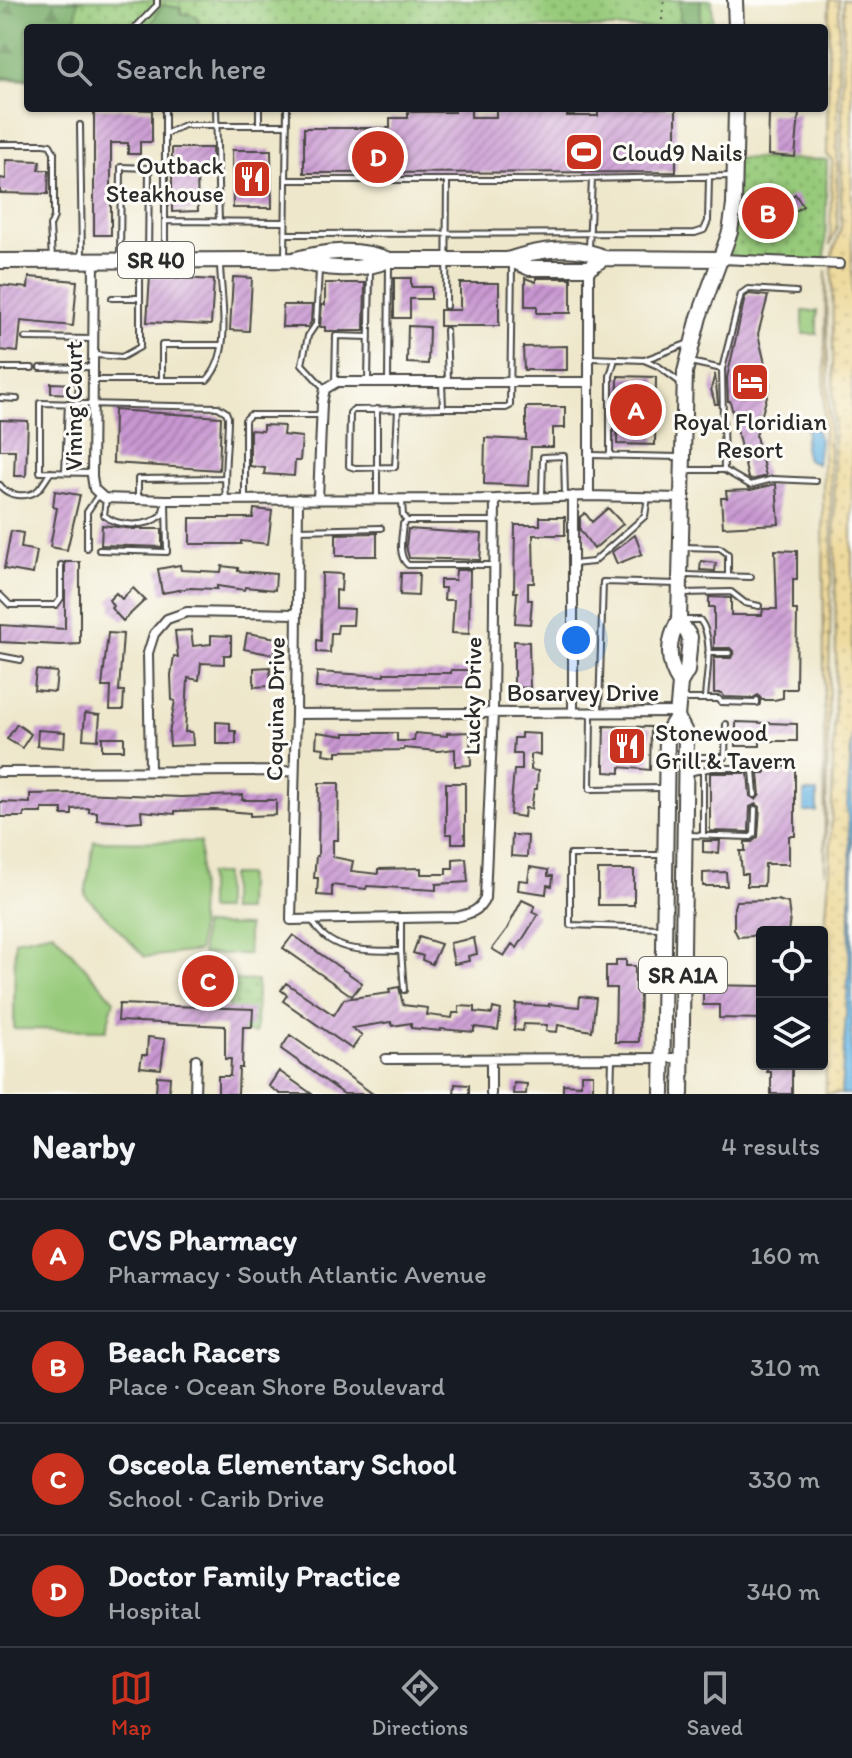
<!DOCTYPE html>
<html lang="en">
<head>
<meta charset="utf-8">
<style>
	body { margin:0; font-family:Itim,sans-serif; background:#20242c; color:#f1f3f6 }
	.controls { position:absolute; right:24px; bottom:24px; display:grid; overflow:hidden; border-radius:8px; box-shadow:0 2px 6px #0004 }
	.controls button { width:72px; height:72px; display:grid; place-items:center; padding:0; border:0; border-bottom:2px solid #363941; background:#171b24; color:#f1f3f6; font:40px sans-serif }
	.you { position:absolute; left:576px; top:640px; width:28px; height:28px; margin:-20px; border:6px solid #fff; border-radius:50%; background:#1a73e8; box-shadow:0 0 0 12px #1a73e833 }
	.badge { display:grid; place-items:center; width:52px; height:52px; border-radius:50%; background:#c8321e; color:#fff; font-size:26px; font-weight:700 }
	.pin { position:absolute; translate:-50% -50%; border:4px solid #fff; box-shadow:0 2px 8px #0006 }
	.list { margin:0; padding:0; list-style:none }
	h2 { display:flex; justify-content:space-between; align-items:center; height:104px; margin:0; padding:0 32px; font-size:34px }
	h2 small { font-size:26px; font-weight:400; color:#9ea1a6 }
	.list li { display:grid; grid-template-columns:52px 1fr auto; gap:24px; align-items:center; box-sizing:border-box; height:112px; padding:0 32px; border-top:2px solid #363941 }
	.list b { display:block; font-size:30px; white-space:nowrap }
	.list p { margin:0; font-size:26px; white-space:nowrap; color:#9ea1a6 }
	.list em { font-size:26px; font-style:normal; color:#9ea1a6 }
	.icon { flex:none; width:44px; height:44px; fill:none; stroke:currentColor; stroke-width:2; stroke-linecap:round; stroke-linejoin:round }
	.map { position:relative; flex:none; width:852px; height:1094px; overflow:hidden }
	.search { position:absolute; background:#171b24; box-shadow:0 2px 6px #0004; left:24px; right:24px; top:24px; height:88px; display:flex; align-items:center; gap:20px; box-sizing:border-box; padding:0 28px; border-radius:8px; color:#9ea1a6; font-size:30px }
	.sheet { height:552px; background:#171b24 }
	nav { display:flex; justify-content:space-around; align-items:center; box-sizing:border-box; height:112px; border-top:2px solid #363941; background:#171b24; font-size:22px; color:#9ea1a6 }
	nav a { display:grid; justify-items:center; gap:4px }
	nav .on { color:#c8321e }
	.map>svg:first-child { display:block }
	.grass { fill:url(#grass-dots); stroke:#617a52; stroke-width:2 }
	.forest { fill:url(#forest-firs); stroke:#526c4a; stroke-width:2 }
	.sand { fill:url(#sand-dots); stroke:#8c8264; stroke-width:2 }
	.pitch { fill:#97ca7a; stroke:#617a52; stroke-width:2 }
	.water { fill:#6ab6e3; stroke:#4a7087; stroke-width:2 }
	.building { fill:url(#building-hatch) }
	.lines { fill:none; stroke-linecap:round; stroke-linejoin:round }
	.lane-casing { stroke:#484743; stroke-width:8 }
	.street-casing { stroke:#484743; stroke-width:12 }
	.primary-casing { stroke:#484743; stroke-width:18 }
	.path { stroke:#484743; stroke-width:2; stroke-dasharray:2 6; stroke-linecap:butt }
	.lane { stroke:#fff; stroke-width:4 }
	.street { stroke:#fff; stroke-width:8 }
	.primary { stroke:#fff; stroke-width:14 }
	.labels { text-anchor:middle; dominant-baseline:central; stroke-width:6; stroke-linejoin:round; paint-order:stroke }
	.shield { fill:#fdfcf7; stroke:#6a6a68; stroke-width:2 }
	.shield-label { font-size:22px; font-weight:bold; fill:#2b2b2b }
	.poi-label { font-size:24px; fill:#2b2b2b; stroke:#fdfcf7; text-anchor:start }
	.street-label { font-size:24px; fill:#2b2b2b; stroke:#fdfcf7 }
</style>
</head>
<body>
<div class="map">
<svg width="852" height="1094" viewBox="0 0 852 1094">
	<defs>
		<pattern id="grass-dots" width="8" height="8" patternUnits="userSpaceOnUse" patternTransform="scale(2)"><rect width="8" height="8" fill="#97ca7a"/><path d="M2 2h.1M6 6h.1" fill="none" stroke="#7ba464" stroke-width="1.8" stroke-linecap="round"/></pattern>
		<pattern id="forest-firs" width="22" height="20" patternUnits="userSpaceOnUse" patternTransform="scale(2)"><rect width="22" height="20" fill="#79ae6a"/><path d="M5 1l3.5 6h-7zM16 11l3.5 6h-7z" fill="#638e57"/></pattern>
		<pattern id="sand-dots" width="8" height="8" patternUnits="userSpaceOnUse" patternTransform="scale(2)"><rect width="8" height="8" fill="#eeda9e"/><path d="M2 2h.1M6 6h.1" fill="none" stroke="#cb8" stroke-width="1.8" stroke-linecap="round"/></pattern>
		<pattern id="building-hatch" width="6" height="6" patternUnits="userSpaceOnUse" patternTransform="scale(2)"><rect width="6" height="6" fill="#c896d1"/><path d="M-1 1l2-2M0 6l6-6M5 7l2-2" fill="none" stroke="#a37baa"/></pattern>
	</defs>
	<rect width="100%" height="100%" fill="#fdfcf7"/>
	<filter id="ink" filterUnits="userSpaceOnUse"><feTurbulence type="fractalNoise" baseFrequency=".0125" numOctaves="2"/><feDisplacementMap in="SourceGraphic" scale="16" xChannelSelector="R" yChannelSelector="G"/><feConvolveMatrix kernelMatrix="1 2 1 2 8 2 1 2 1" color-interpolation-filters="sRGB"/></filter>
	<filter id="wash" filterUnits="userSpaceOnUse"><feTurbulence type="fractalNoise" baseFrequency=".006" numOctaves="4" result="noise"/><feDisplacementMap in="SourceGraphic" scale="32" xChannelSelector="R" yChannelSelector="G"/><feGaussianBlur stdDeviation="1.8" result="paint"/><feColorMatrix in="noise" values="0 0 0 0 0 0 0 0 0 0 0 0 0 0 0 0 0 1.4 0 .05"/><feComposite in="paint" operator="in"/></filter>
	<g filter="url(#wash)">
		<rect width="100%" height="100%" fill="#eee7cb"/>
		<path class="grass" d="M0 0H712L713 28H28V80L0 79Z
			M735 158 827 160 825 264 722 259Z
			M229 980 257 981 256 1033H228Z"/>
		<path class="forest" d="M0 0H78L75 28H28V78L0 77Z
			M680 0H701L700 26 690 27 680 20Z
			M162 5 181 8V13L196 16 199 21 196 28H149Z"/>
		<path class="sand" d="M829 0H839L837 228 830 245 832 160 827 155Z
			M843 0H852V1094H826L824 939 830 866 836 662 832 255 841 228Z
			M826 270 832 545 825 872 823 488Z"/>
		<path class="pitch" d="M803 311H817V334H803Z
			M94 841 200 842 199 951 145 957 85 895Z
			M208 874H224V910H208Z
			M230 875H247L246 911H230Z
			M202 925 248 926V954H202Z
			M53 932 114 1000 106 1030 14 1029 15 940Z"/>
		<path class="water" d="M813 422 820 440 817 464 807 460 804 447 807 427Z
			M852 735V1094H841L849 965 851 867 847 804Z
			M804 792H817V812H804Z"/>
		<g id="blocks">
			<path class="building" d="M94 108 152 110V142H140V154H128V143H111V235H94Z
				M455 108H471V117H496V108H567V116H598V108H676V172L304 173V128H390V118H408V112H455Z
				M769 114H799L795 157 768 155Z
				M172 148H212V173H197L198 211 172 212Z
				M232 150H271L272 208H233Z
				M6 160 40 161 39 170H49L48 194 0 193V178L6 179Z
				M795 194 803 206 790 215 782 203Z
				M150 276 214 280 211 325 147 322Z
				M29 277 77 281 73 326 21 321 18 352 0 350V285L28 288Z
				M233 277 252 278 249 331 230 330Z
				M394 278H411V287H431V299H410V318H394Z
				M525 278 536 282V278H571V313H537V306H525Z
				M325 283H365L364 331H325V327H320L322 305H325Z
				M460 283H499V326H440V310H460Z
				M749 294 768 296 758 334 770 385 756 436 766 476 751 480 748 478 730 401H728L727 378 745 297Z
				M283 305H312L311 322 308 327H282Z
				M408 326 429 327 428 364 407 363Z
				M567 346V370H524L523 347Z
				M715 374 718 404H715L711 389Z
				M618 376 656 377 655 445 617 444Z
				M51 383 76 384 75 394 51 393Z
				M526 407H565V428H553V447H531L529 486 484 484 485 438 526 440Z
				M114 410 221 417 219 470 113 463Z
				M0 420 28 421 26 476H14L15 450H0Z
				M263 425 284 426 283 435 302 437 300 461H295L294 476 264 474 265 468 250 466V430L263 431Z
				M776 484 779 524 723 527 721 498H727L726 491 751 490Z
				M55 491 80 495 67 550 50 547 57 508 53 507Z
				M608 508 623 524 594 549 580 530V517L585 513 592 522Z
				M254 509 272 511 268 544 241 541V544H190V518H253Z
				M540 517H565V535H533L534 583H528V600H532L530 624 515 623 517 592H514L515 525H540Z
				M102 525 133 529H162V547L101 545Z
				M408 529 482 534 480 560 409 558 406 546Z
				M11 531 23 533 21 548 37 551 33 574 4 569Z
				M377 533V556H336V534Z
				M635 535 642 554 617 564 612 552Z
				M775 550 797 551V579H793V610H797L796 689H783V698L774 700H762L758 695 753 698 724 697 722 693H714V658H731L734 652 730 648H714V607H709V597L731 598V615H762L763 609H777Z
				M701 561 716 563 715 571 700 570Z
				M65 562H80V644L60 645 0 642V625L65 629Z
				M180 565 181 570 221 572 222 566 238 568V571L276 574 275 590 245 587 244 590 217 586V589L190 588 162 593 158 569Z
				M456 570H470L469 634 452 633 454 600H444L445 588H440V580H455Z
				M322 573 342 574 341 591 336 590V608L354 609 353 625H338L337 633H331L330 653 317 652V640L321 641Z
				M401 573H419L418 596 400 595Z
				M133 588 145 600 123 621 111 608 113 606 109 600 116 593 122 599Z
				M191 630 193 646 211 644V635L231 636V655H224V664L201 663 199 680 188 678 185 732H192L193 745 170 746 169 733 175 701 172 700 171 675 174 656 178 657 175 631Z
				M108 633 123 634 119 691H124L123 710H110L111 687H102Z
				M247 633 277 638 274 655 244 649Z
				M514 641 529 642 530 688 514 687Z
				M270 667 271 686 254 687V668Z
				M36 670 57 672 55 692 34 690Z
				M451 670H468V687L316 688 317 672 384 676V673H451Z
				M85 713 100 715 98 740 83 739Z
				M216 722 230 723V731H236V744H216Z
				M736 722 797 724V741H760V746H736Z
				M17 724 31 734 22 748 7 739Z
				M604 726 651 727 650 770 620 767V773L605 772V765H603Z
				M38 730 65 732 64 748 37 746Z
				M317 732 345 736V733H397V741H414L415 733 447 736V733L470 732 471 765 455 766V749L438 751 404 748V750L337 751V756L323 754 324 748 316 747Z
				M521 733 540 734V755L531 754V770L538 771 537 789H534L531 809 525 808 524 817 510 815 514 770H522V754H513L514 738H521Z
				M102 737H124V750H102Z
				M765 767H795V836H789V864H765L764 886H747V874H742L740 851H745V842H752L758 837 760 807 756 804 750 807 749 832 710 831V773H748L750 796 756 800 760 795 758 773H765Z
				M319 783H339L338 840H333V857L353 861 351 871 378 874V869L421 868V874H446V868H453V859L466 858 468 882 436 884V890L367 886 366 889 332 885V896L317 895 318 878H314L316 856H318Z
				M446 783H465V843H452V834H446Z
				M80 793 181 797 243 795 242 800H276V815L250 816V813L215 810 175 811V814L141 811 142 821 128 822 97 820V812H89V808L72 809V815H62V809H42V813H24V817H0V802L30 803V794Z
				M512 835 528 836 527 857 511 856Z
				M703 841H720L719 853 703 852Z
				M530 867 548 870V876H553L552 886 547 885 546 894 518 890 519 880 528 881Z
				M598 870H634V905H598Z
				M726 872 727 886H703V873Z
				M522 900 535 906 532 912 538 915 517 948 512 944 504 956 492 949 507 929Z
				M777 900 788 903 790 919 788 932H762L752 936 738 937 734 929V907L736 901Z
				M293 935 362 983 352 996 283 948Z
				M419 937 441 944 432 964 422 960 423 956 413 953Z
				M474 938 477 954 468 956 469 961 454 964 450 943Z
				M616 960H626V966H635V990H640L639 1042H615L616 988H606V966H616Z
				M202 976H227L226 988 202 987Z
				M286 983 334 1015 344 999 390 993 389 989 399 987 403 1005 428 1008 427 1015 452 1018 453 1013H459V1006L475 1007V1012L492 1014 493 1008 501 1010 498 1030 474 1027V1032L441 1029V1031L411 1028V1023L392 1026 391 1022 352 1028 362 1035 352 1049 283 1001 287 995 281 990Z
				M703 985 762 986V1019L719 1018V1005H703Z
				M580 996 596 998 592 1031 558 1025 557 1032 546 1031 547 1025 524 1024 523 1031 514 1030 516 1004 549 1006V1004L579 1007Z
				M119 1004 253 1009 252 1027H243L242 1068H239L238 1094H218V1076H230L231 1059H225V1026L118 1021Z
				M290 1035 324 1059 373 1094H344L281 1049Z
				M148 1037 165 1039 161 1069 140 1067 142 1055H147Z
				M767 1064H792V1094H771V1072H767Z
				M279 1071 312 1094H280L269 1086Z
				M581 1074H593V1094H563V1084L581 1085Z
				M157 1076 170 1077 169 1094H156Z
				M514 1083 527 1084 526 1094H513Z
				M455 1084 469 1085V1094H454Z"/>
		</g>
	</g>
	<g filter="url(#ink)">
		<use href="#blocks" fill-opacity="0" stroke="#484743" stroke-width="2"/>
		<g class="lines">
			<g class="lane-casing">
				<path id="lane" d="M135 28 157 5V0
					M216 108 219 222
					M259 108V125
					M80 125 82 258
					M165 134 184 125H287
					M0 144H44L50 145 54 152V217L50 226 52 259
					M286 180H535L732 176
					M166 221 285 222
					M286 234 695 233 704 230 708 221 709 177
					M589 248 592 179
					M120 256 121 167 149 168 148 258
					M165 258V108
					M285 258 287 108
					M319 270 316 324 308 336 302 364 325 389
					M112 298H140V263
					M446 306 447 180
					M446 330 448 380
					M25 338 93 339
					M96 355 122 357 140 347V298
					M591 358 644 360
					M690 362 722 369 741 294 748 289 796 292
					M0 368H32
					M40 368 93 367
					M722 369 724 470
					M162 379V345H221
					M93 380H207C233 353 221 299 220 265
					M335 381 336 336 369 337
					M368 381 370 270
					M388 381 389 262
					M681 383 658 366 644 360 689 343
					M0 398 17 399
					M443 408H506L510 406 512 265
					M377 409V499
					M398 409 395 467 355 468 349 466 350 413 353 410 443 408 442 383
					M591 455 678 457
					M610 455V376L615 359
					M688 470H724L750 485 773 479 816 481
					M65 472 68 403
					M92 473 40 472V403L218 407 226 412 228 417C228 444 223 472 226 499
					M0 485C7 496 27 499 38 490 43 485 47 477 51 472
					M542 495 543 457 564 456 565 497
					M106 499 104 515C118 528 149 527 162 515L164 507
					M138 499V479L224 478
					M245 499V420L250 415H321
					M402 502 403 516 407 521H493
					M407 521 403 524C402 537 397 556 408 565H494
					M300 530 381 528
					M683 547 720 548 728 554V576
					M87 548V512L99 494
					M99 550 167 552 166 502
					M573 564 593 562 645 516 648 497
					M685 575 751 577
					M682 593 731 592 745 603 759 606
					M0 595 10 605H56L61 598V565
					M684 620H700C715 639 706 676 705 699
					M708 653H729
					M0 656 21 660
					M682 699H719L721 702 757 703V700
					M599 710 603 582 678 584
					M591 715 590 789 664 788
					M688 757H725L726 724
					M688 773 712 768H750L753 770 755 795
					M703 773V834
					M687 835 751 837 754 834 755 809
					M312 920C330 955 368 950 401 951V919
					M661 928 570 925V855H663
					M401 951 404 990
					M611 1094 612 1059"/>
			</g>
			<g class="street-casing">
				<path id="street" d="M722 259 839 264
					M94 260 92 476 94 489 104 498 166 500 495 499 589 496 681 498
					M589 268V496
					M298 499 296 714 291 920 456 917C469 914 480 911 485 898L493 712 495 499
					M318 499 322 403 325 389 337 382H588
					M573 711V496
					M296 714 678 712
					M150 770 148 653 154 634 167 619 187 612 296 614
					M0 772 294 771
					M386 1059 681 1058
					M195 1094 196 1059
					M491 1094V1060"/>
			</g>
			<g class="primary-casing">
				<path id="primary" d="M735 0 736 28
					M293 260C325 251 358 247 389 260H512L530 268H589L604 258
					M507 260C536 250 576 243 604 258L722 259
					M0 261 293 260C325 269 358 273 389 260
					M680 683C666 662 667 642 679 620L685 372 699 317 730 232 734 205 736 108
					M677 717 686 734 681 1094
					M662 1094 667 733 677 717 680 683 687 671 690 637 679 620"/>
			</g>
			<path class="path" d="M661 28 664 0"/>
			<use href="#lane" class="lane"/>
			<use href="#street" class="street"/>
			<use href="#primary" class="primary"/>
		</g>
	</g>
	<defs>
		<g id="stadium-square" transform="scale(2)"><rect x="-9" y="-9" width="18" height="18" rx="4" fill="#c8321e" stroke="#fdfcf7"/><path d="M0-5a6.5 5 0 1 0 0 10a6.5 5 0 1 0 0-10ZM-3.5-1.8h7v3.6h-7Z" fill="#fff"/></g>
		<g id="restaurant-square" transform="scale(2)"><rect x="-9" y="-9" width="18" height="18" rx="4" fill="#c8321e" stroke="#fdfcf7"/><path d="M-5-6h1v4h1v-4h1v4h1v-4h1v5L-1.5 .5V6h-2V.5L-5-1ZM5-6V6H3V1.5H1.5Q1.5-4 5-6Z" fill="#fff"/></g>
		<g id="hotel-square" transform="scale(2)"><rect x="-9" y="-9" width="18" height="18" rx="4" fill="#c8321e" stroke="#fdfcf7"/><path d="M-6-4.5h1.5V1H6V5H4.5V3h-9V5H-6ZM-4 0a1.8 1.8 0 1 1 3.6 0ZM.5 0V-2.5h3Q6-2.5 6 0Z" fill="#fff"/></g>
	</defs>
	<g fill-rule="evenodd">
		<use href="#stadium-square" x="584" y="152"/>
		<use href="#restaurant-square" x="252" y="179"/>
		<use href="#hotel-square" x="750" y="382"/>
		<use href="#restaurant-square" x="627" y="746"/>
	</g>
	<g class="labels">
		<g class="shield">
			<rect x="118" y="242" width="76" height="36" rx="6"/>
			<rect x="639" y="957" width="88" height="36" rx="6"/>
		</g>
		<g class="shield-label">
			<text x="156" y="260">SR 40</text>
			<text x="683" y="975">SR A1A</text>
		</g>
		<g class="poi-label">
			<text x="612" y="152">Cloud9 Nails</text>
			<text x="224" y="165" text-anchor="end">Outback<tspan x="224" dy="28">Steakhouse</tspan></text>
			<text x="750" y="421" text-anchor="middle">Royal Floridian<tspan x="750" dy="28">Resort</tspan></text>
			<text x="655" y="732">Stonewood<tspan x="655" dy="28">Grill &amp; Tavern</tspan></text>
		</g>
		<g class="street-label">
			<text transform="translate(73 406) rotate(-90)">Vining Court</text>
			<text x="583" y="692">Bosarvey Drive</text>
			<text transform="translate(472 696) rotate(-89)">Lucky Drive</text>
			<text transform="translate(275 709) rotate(-89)">Coquina Drive</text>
		</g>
	</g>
</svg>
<div class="controls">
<button><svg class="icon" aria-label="locate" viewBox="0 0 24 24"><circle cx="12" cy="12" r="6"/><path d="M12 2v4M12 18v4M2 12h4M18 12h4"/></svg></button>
<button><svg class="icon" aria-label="layers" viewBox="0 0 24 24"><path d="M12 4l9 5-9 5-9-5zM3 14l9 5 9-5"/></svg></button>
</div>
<div class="you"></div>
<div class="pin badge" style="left:636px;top:410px">A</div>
<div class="pin badge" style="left:768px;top:213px">B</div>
<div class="pin badge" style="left:208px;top:981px">C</div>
<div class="pin badge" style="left:378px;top:157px">D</div>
<div class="search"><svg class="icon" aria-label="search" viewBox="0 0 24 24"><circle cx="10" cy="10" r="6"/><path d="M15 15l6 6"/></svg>Search here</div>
</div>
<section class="sheet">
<h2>Nearby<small>4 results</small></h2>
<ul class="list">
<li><span class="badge">A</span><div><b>CVS Pharmacy</b><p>Pharmacy · South Atlantic Avenue</p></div><em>160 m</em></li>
<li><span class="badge">B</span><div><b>Beach Racers</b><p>Place · Ocean Shore Boulevard</p></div><em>310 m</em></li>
<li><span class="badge">C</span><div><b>Osceola Elementary School</b><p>School · Carib Drive</p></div><em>330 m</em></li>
<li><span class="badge">D</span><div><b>Doctor Family Practice</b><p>Hospital</p></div><em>340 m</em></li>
</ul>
</section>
<nav>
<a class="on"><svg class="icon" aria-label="map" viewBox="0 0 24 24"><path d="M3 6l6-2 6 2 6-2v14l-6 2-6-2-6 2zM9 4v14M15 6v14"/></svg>Map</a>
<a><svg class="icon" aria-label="directions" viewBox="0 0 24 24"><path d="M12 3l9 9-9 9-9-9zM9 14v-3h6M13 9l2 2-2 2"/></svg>Directions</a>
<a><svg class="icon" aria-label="saved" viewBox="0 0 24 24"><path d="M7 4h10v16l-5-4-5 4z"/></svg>Saved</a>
</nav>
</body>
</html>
